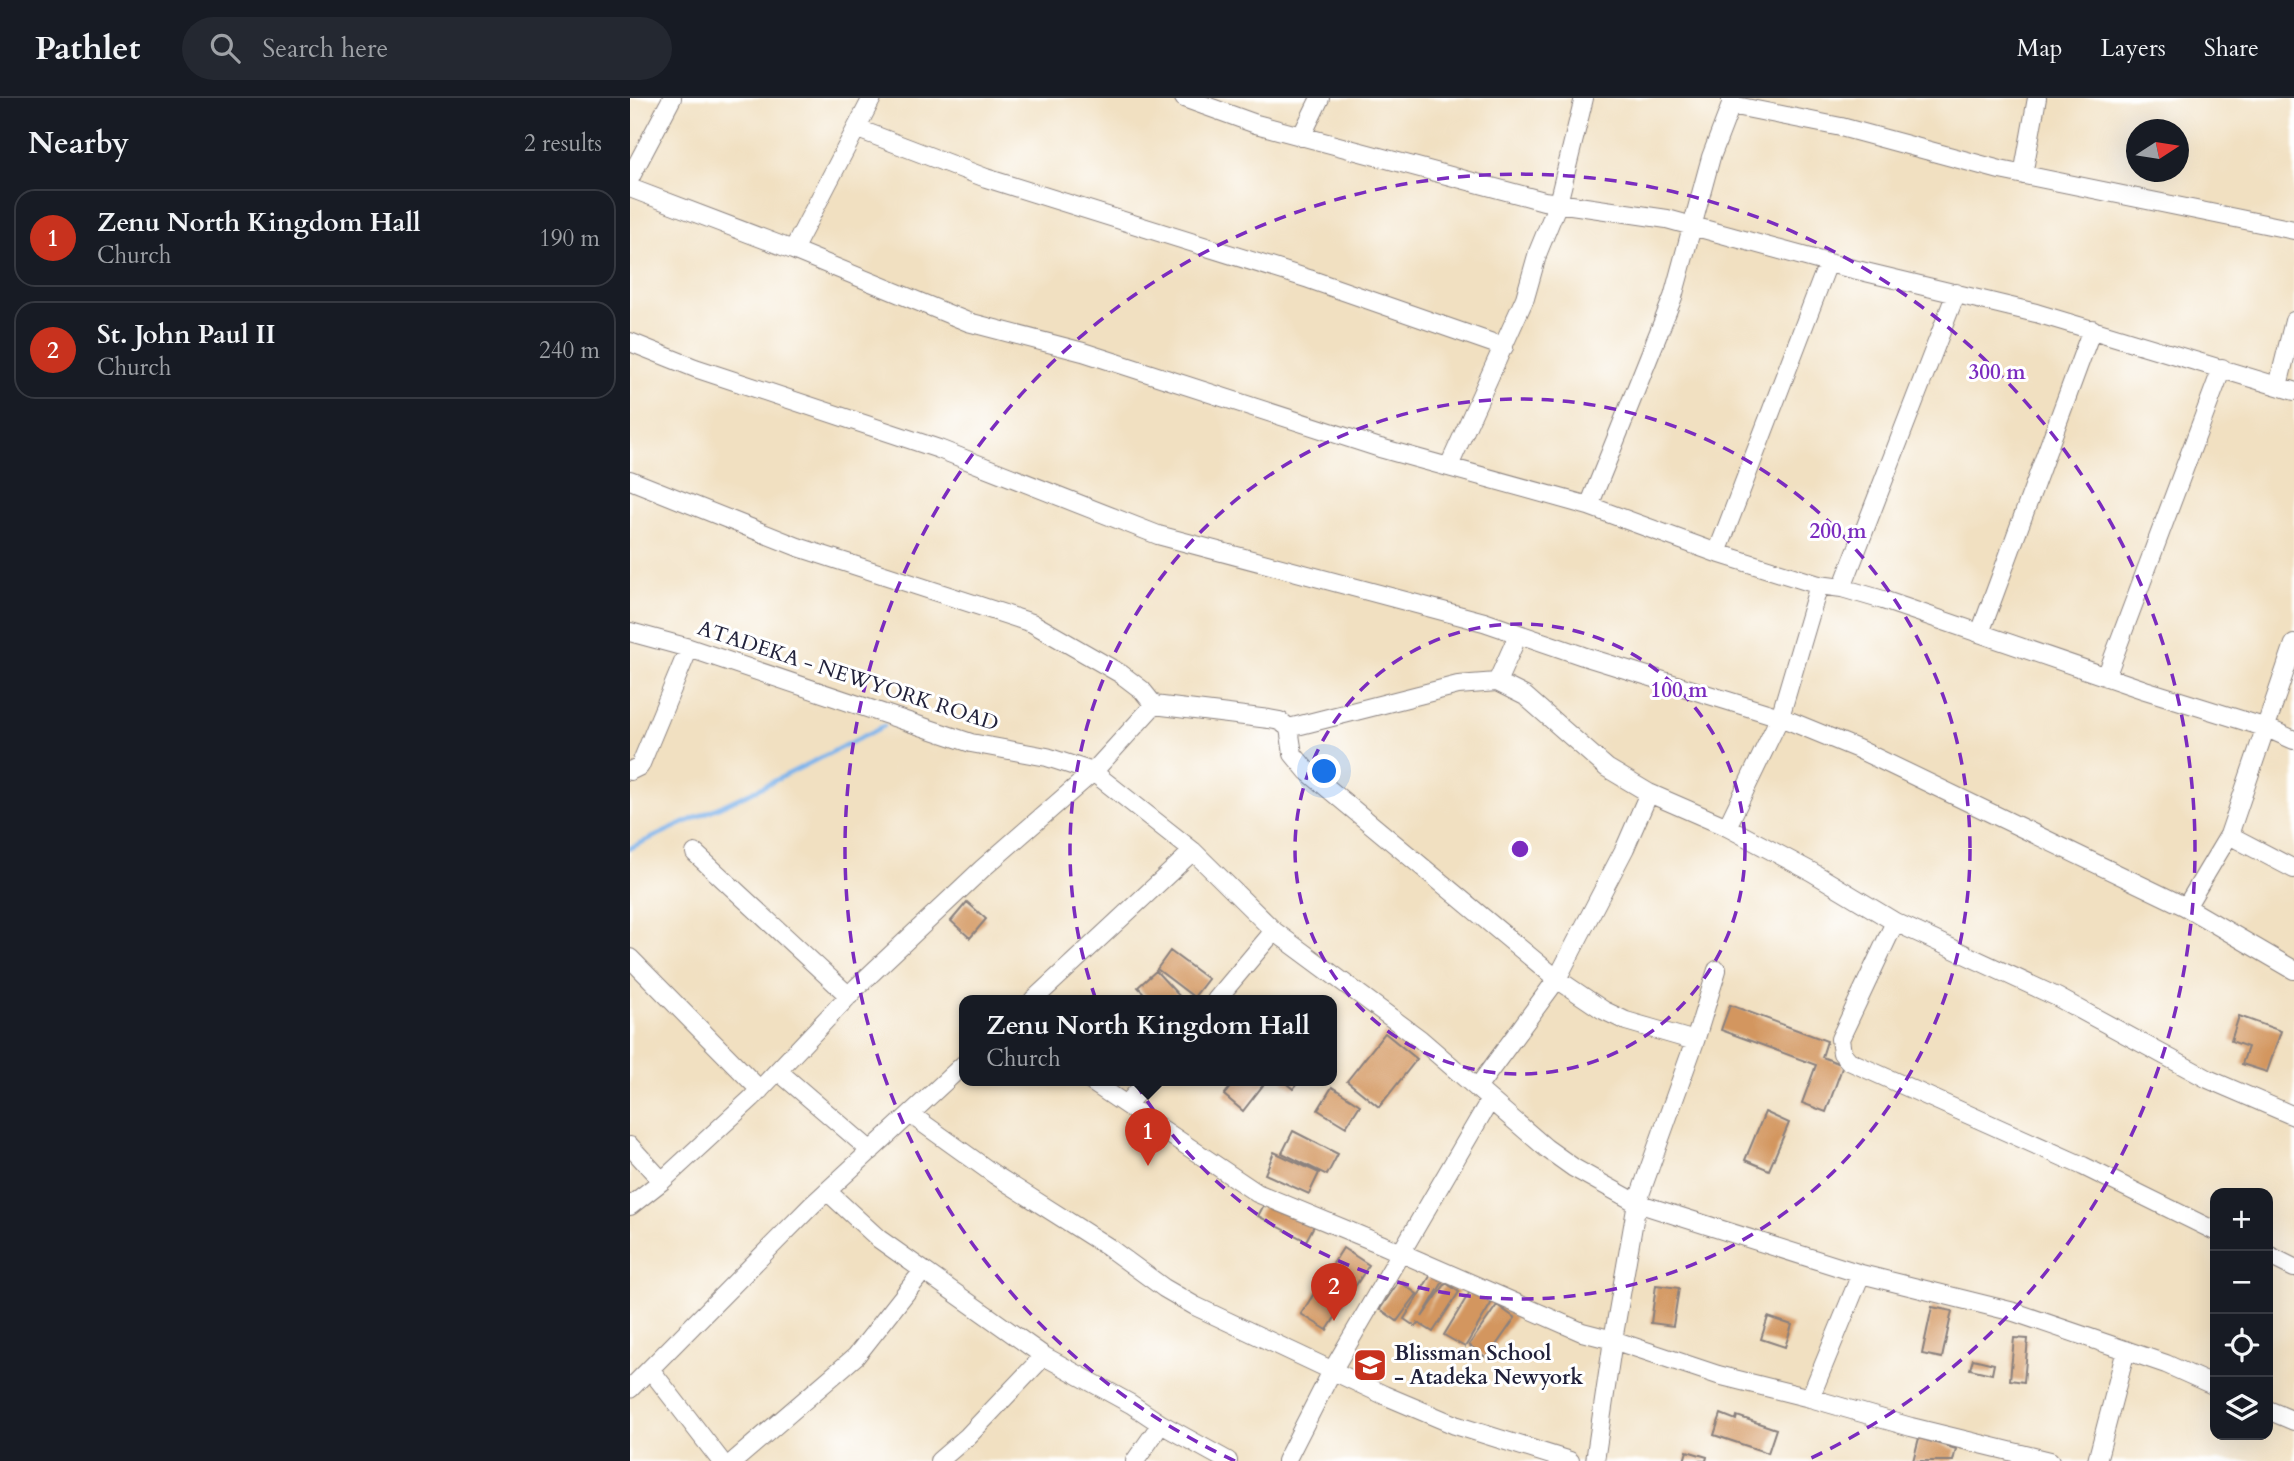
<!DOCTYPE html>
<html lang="en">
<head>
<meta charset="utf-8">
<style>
	body { margin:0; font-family:Cardo,serif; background:#242831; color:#f1f3f6 }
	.controls { position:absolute; right:21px; bottom:21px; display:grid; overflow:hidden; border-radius:14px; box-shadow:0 7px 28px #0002 }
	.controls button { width:63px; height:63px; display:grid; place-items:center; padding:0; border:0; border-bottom:2px solid #363941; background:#171b24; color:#f1f3f6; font:35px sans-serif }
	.compass { position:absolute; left:1496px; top:21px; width:63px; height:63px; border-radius:50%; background:#171b24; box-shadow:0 7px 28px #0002; rotate:78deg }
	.you { position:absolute; left:695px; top:674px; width:24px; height:24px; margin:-18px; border:5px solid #fff; border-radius:50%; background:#1a73e8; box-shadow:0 0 0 10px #1a73e833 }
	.badge { display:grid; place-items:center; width:46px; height:46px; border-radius:50%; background:#c8321e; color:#fff; font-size:23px; font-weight:700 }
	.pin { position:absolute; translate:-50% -58px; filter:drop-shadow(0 2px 4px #0008) }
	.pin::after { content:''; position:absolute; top:37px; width:24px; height:21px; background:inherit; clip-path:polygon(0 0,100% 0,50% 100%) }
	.popup { position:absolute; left:329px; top:897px; width:378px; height:91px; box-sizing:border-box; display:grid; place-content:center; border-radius:14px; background:#171b24; filter:drop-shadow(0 2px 5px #0005); font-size:23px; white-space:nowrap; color:#9ea1a6 }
	.popup b { font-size:26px; color:#f1f3f6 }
	.popup::after { content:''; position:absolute; left:50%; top:100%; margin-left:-14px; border:14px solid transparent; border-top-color:#171b24 }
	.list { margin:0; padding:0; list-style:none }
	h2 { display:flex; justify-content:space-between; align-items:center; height:91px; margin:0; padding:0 28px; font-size:30px }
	h2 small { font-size:23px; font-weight:400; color:#9ea1a6 }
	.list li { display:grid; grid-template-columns:46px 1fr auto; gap:21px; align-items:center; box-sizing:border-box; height:98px; margin:0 14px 14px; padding:0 14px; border:2px solid #363941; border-radius:21px }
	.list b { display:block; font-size:26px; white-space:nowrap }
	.list p { margin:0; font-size:23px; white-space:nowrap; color:#9ea1a6 }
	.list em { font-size:23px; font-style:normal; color:#9ea1a6 }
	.icon { flex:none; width:38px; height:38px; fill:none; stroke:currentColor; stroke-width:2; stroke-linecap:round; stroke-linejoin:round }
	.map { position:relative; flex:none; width:1664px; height:1363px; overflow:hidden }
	header { display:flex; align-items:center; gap:42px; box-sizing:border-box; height:98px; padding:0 35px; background:#171b24; border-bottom:2px solid #363941 }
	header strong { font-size:33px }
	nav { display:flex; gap:38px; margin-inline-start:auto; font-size:24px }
	.search { width:490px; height:63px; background:#242831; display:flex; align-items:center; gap:18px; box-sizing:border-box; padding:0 24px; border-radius:38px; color:#9ea1a6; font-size:26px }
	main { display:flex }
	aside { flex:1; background:#171b24 }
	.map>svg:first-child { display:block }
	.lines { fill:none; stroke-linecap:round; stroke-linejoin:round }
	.stream { stroke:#7db4ec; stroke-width:4.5 }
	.building { fill:#d3965e }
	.street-casing { stroke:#8a817e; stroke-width:20 }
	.street { stroke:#fff; stroke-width:18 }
	.ring { fill:none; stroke:#7b2cbf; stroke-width:3.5; stroke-dasharray:12 9 }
	.labels { text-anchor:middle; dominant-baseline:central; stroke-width:6; stroke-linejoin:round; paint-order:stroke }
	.street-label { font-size:21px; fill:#22223b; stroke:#fff }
	.poi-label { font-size:21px; font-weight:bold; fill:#22223b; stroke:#fff; text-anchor:start }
	.centre { fill:#7b2cbf; stroke:#fff; stroke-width:3.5 }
	.ring-label { font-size:21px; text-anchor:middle; font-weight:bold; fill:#7b2cbf; stroke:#fff; stroke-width:6; stroke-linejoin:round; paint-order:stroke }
</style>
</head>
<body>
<header>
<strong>Pathlet</strong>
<div class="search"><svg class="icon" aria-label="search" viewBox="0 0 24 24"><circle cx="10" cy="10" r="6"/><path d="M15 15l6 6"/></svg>Search here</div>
<nav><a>Map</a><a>Layers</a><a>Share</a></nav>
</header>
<main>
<aside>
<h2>Nearby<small>2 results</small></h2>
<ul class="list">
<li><span class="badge">1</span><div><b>Zenu North Kingdom Hall</b><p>Church</p></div><em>190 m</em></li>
<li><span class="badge">2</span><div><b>St. John Paul II</b><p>Church</p></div><em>240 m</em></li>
</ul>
</aside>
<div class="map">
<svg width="1664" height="1363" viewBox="0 0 1664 1363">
	<rect width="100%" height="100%" fill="#fff"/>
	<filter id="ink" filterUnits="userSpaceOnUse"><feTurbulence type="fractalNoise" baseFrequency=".0143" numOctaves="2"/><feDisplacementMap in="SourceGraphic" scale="14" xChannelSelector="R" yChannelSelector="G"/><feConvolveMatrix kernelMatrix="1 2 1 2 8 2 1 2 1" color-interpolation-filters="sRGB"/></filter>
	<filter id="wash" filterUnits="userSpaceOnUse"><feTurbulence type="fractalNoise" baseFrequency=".00686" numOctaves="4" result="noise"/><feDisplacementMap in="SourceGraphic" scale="28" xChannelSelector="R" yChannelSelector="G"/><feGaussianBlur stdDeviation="1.57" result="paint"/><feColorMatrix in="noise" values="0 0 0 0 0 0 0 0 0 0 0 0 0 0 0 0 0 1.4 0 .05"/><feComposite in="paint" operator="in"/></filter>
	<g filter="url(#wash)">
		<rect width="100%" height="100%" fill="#f1e0c1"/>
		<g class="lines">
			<path class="stream" d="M0 750 128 691 254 628"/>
		</g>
		<g id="blocks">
			<path class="building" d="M337 804 356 821 340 840 321 823Z
				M540 853 578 881 564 899 527 871Z
				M526 873 553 902H520L508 889Z
				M1100 907 1197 943 1192 959 1213 967 1196 1014 1172 1005 1186 967 1091 932Z
				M1609 918 1651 933 1637 974 1612 966 1618 949 1601 943Z
				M755 935 787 961 749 1009 717 983Z
				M606 982H637L613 1013 594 997Z
				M652 982H670L663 991Z
				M702 989 730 1007 716 1029 688 1012Z
				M1135 1014 1159 1025 1139 1072 1115 1062Z
				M663 1033 708 1056 697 1077 652 1055Z
				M644 1054 689 1075 679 1096 635 1076Z
				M637 1101 685 1126 676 1143 628 1118Z
				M713 1150 739 1167 697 1232 671 1216Z
				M802 1175 814 1182 792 1219 816 1185 829 1194 803 1234 788 1225 786 1229 774 1221Z
				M769 1183 787 1196 767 1223 750 1211Z
				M1026 1187 1049 1190 1043 1228 1021 1225Z
				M841 1192 862 1204 835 1249 814 1237Z
				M867 1207 885 1220 857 1260 839 1247Z
				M1302 1209 1322 1213 1312 1260 1292 1256Z
				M1138 1219 1162 1227 1155 1249 1131 1241Z
				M1384 1240 1398 1241 1394 1284 1380 1282Z
				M1343 1261 1364 1266 1362 1276 1340 1271Z
				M1091 1316 1106 1322 1107 1318 1146 1331 1138 1355 1084 1337Z
				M1289 1340 1326 1351 1323 1363H1283Z
				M1057 1353 1077 1359 1076 1363H1054Z"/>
		</g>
	</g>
	<g filter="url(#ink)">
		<use href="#blocks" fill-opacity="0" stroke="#8a817e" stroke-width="2"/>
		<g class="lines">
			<g class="street-casing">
				<path id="street" d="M554 0 626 26 914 103 1037 121 1198 165 1406 215 1664 293
					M1101 7 1211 29 1370 72 1664 132
					M228 31 356 80 679 181 874 249
					M671 39 690 0
					M1393 77 1407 0
					M0 80 42 0
					M0 90 163 152 338 224 453 254 750 350 959 408 1087 455 1189 487 1212 490 1253 502 1515 592 1637 630 1664 642
					M163 152 242 0
					M0 244 65 270 309 351 528 437 854 524 953 558 1150 619 1228 651 1556 809 1664 872
					M1648 288 1664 223
					M819 368 895 200 908 154 928 105 954 0
					M0 382 168 449 402 525 491 576 512 592 524 607
					M959 408 1043 199 1081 59 1101 7V0
					M1087 455 1198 165
					M1212 490 1326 195
					M0 534 59 550 341 645 417 659 463 674 563 753 644 833 790 941 916 1050 944 1070 1007 1105 1231 1176 1384 1214 1536 1266 1585 1288
					M1350 535 1462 231
					M1476 579 1592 270
					M867 584 895 598 977 670 1019 695 1097 729 1182 774 1265 824 1427 899 1578 981 1664 1018
					M659 630 663 656 677 673 927 881 973 912 996 923 1065 943
					M0 673 10 668 59 550
					M1097 729 1150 619 1189 487
					M1599 737 1664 771
					M65 755 219 898
					M1556 809 1599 737 1664 546
					M1265 824 1210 941 1212 955 1219 963 1453 1068 1585 1133
					M0 860 130 992
					M403 902 563 753
					M586 902 644 833
					M148 973 241 1053
					M459 982 627 1095 753 1147 952 1234 983 1242 1088 1277 1180 1300 1281 1329 1420 1363
					M847 990 927 881 995 750 1019 695
					M496 1007 518 982
					M280 1016 365 1077 478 1149 534 1190 565 1208 754 1297 825 1327 940 1363
					M0 1048 32 1083
					M197 1093 249 1141 414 1258 501 1306 531 1326 598 1363
					M0 1108 32 1083 122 1000 227 889 352 771 463 674 524 607 639 621 650 623 659 630 828 587 867 584 888 537
					M1638 1157 1664 1170
					M20 1271 91 1363
					M0 1291 182 1107 334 966
					M1180 1300 1231 1176
					M1638 1312 1664 1323
					M104 1363 226 1258 293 1173
					M309 1363 338 1338 414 1258
					M505 1363 531 1326
					M656 1363 702 1273 860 1002
					M965 1363 983 1242 1007 1105 1065 943 1087 872
					M1467 1363 1496 1252"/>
			</g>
			<use href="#street" class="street"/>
		</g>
	</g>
	<g class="ring">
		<circle cx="890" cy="751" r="225"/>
		<circle cx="890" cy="751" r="450"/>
		<path d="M605 1363A675 675 0 1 1 1175 1363"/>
	</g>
	<defs>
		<g id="school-square" transform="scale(1.75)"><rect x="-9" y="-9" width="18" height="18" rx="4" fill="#c8321e" stroke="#fff"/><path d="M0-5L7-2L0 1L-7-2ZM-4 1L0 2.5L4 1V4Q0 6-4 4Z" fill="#fff"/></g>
	</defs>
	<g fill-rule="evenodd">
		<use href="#school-square" x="740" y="1267"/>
	</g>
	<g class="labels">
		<g class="street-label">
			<text transform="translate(218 578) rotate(18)">ATADEKA - NEWYORK ROAD</text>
		</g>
		<g class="poi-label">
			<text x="764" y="1255">Blissman School<tspan x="764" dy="24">- Atadeka Newyork</tspan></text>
		</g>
	</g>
	<circle cx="890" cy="751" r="10" class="centre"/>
	<g class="ring-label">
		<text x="1367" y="281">300 m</text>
		<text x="1208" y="440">200 m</text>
		<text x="1049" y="599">100 m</text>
	</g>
</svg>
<div class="controls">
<button>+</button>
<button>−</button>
<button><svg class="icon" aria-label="locate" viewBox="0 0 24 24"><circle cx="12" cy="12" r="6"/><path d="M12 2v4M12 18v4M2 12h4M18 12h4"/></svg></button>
<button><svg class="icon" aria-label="layers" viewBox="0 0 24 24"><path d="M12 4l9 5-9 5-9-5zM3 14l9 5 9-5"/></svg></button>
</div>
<svg class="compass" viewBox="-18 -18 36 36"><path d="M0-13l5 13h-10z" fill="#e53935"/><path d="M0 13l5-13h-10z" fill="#9ea1a6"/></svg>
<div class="you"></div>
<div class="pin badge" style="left:518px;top:1068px">1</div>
<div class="popup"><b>Zenu North Kingdom Hall</b>Church</div>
<div class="pin badge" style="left:704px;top:1223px">2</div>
</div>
</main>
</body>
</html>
